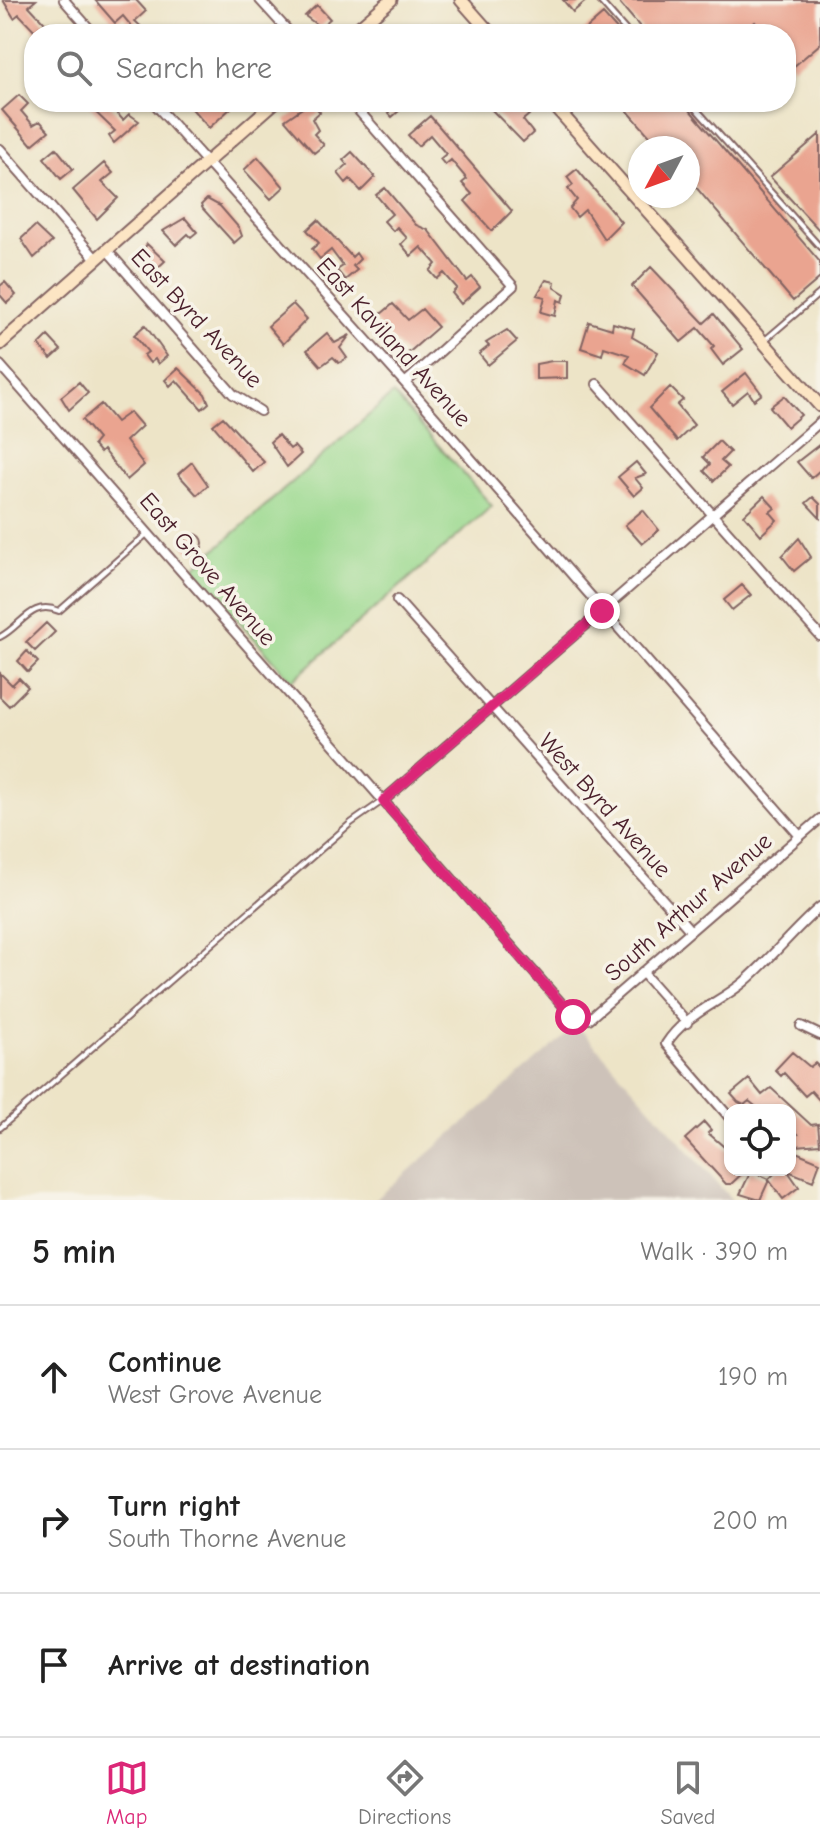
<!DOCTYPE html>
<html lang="en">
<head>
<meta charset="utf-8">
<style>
	body { margin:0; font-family:"Comic Neue",sans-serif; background:#f2f2f2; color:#222 }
	.controls { position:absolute; right:24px; bottom:24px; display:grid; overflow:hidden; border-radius:16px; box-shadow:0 2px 6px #0004 }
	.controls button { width:72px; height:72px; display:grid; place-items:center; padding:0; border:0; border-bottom:2px solid #e0e0e0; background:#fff; color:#222; font:40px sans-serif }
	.compass { position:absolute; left:628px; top:136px; width:72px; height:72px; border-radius:50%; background:#fff; box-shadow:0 2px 6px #0004; rotate:229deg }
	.stop { position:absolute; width:24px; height:24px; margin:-18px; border:6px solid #db2777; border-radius:50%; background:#fff }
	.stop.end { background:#db2777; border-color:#fff; box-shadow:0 2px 8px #0008 }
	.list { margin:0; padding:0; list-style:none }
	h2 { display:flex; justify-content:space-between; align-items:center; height:104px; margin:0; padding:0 32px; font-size:34px }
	h2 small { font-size:26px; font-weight:400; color:#767676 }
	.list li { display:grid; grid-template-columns:52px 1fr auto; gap:24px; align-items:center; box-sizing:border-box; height:144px; padding:0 32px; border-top:2px solid #e0e0e0 }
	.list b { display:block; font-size:30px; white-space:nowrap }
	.list p { margin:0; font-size:26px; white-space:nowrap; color:#767676 }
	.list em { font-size:26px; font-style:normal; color:#767676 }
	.icon { flex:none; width:44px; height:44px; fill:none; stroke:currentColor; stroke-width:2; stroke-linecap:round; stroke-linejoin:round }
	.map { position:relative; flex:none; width:820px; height:1200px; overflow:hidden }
	.search { position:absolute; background:#fff; box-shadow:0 2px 6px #0004; left:24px; right:24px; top:24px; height:88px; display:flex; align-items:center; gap:20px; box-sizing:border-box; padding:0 28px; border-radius:32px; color:#767676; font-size:30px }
	.sheet { height:536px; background:#fff }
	nav { display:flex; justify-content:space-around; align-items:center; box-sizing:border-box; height:112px; border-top:2px solid #e0e0e0; background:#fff; font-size:22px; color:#767676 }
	nav a { display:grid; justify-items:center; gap:4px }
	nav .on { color:#db2777 }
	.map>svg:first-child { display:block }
	.industrial { fill:#cdc2b9 }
	.green { fill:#9bd98f; stroke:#727c5d; stroke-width:2 }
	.building { fill:#eaa490 }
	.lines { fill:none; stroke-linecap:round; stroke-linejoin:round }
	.lane-casing { stroke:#836462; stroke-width:8 }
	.street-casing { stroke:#836462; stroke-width:12 }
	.secondary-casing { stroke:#836462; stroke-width:15 }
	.lane { stroke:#fff; stroke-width:4 }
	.street { stroke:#fff; stroke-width:8 }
	.secondary { stroke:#fce5c4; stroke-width:11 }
	.route { stroke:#db2777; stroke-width:10 }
	.labels { text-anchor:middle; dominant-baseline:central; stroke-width:7; stroke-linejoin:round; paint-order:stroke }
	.street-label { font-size:24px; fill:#4a1f2b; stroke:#f7f3e8 }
</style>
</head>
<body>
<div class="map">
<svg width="820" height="1200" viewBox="0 0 820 1200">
	<rect width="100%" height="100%" fill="#f7f3e8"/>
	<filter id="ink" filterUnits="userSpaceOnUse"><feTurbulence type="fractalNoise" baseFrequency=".0125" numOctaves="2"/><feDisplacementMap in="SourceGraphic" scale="16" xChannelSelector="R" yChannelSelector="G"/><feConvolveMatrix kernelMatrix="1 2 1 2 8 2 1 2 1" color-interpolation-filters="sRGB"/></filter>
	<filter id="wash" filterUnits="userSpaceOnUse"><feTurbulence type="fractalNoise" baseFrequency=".006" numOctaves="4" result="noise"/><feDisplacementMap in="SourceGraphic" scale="32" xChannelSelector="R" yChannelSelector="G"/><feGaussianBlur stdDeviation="1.8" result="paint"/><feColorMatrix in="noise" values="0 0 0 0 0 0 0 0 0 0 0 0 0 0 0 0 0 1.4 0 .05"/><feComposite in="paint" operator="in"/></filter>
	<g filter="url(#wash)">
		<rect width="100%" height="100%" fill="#ede4c7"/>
		<path class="industrial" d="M574 1028 584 1033 732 1200H375Z"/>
		<path class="green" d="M393 394 492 506 292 681 193 569Z"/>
		<g id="blocks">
			<path class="building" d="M3 0H36L29 6 55 34H38L19 14 14 18Z
				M95 0H136L146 11 135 21 149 34H126L133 28 123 16 115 23Z
				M563 0H587L573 12Z
				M617 0H820V44L793 67 786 58V34H765L755 22 742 34H646Z
				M317 5 330 19 320 27 305 16Z
				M603 14 621 34H580Z
				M432 23 441 34H415L425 25Z
				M19 95 28 104 21 111 33 125 40 121 49 131 32 145 2 110Z
				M85 102H107L123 120 129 114 139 121 114 143 109 136 115 131Z
				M186 102H225L231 108 209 128Z
				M311 102 320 112 312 119 318 130 314 134 324 145 314 153 285 120Z
				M378 102H409L392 117Z
				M493 102H518L529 115 523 120 533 133 523 142 488 106Z
				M620 102H683L820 262V278L793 301 688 178V148H660Z
				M430 116 512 211 492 231 465 201 472 194 462 183 467 179 451 160 445 165 440 159 446 154 430 135 418 146 408 135Z
				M820 134V231L770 177Z
				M56 148 73 169 61 179 44 158Z
				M352 152 375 177 361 191 350 179 346 183 338 173 347 165 343 160Z
				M258 157 284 187 271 199 244 170Z
				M104 163 113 173 102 182 118 198 97 219 73 190Z
				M577 169 621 222 604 239 585 210 577 217 570 208 577 200 568 189 573 185 567 177Z
				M385 188 416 225 428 230 467 281 472 277 480 287 461 304 452 293 457 288 444 273 437 279 430 271 436 264 421 247 411 256 401 244 407 238 397 227 393 231 384 221 392 214 376 195Z
				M207 199 220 206 239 228 242 236 234 243 203 209 201 205Z
				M185 218 197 232 191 237 188 234 176 245 163 231Z
				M318 220 352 257 356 253 360 259 353 266 357 270 345 280 337 270 343 266 331 250 320 259 312 249 319 243 307 230Z
				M35 226 52 242 34 258 21 239Z
				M147 244 165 261 154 271 140 255Z
				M651 267 704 323 714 314 743 349 723 365 711 349 714 346 698 328 681 342 632 286Z
				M546 280 555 282 554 287 565 294 563 302 558 300 555 316 541 312 545 297 537 295Z
				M5 282 16 295 7 303 0 295V286Z
				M293 304 307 319 283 344 268 326Z
				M393 304 408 320 422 309 438 327 406 355 374 320Z
				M589 322 612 329 613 323 634 329 632 337 658 352 645 375 625 363 629 355 604 347 602 355 581 348Z
				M145 325 167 356 158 364 155 359 150 363 144 355 148 352 134 335Z
				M507 330 517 341 488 365 479 354 489 346 486 343Z
				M327 333 335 343 350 335 340 348 347 358 339 363 333 357 321 366 307 350Z
				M48 336 61 350 51 359 39 345Z
				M552 361H567V378L536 379V364Z
				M178 368 205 394 209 403 202 409 176 380 170 386 165 380Z
				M746 373 762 394 754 400 748 391 732 404 722 392Z
				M79 382 88 393 69 410 61 397Z
				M670 387 683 400 677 405 694 425 677 441 649 408Z
				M784 396 801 415 787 427 770 407Z
				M101 404 116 422 130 412 142 426 126 441 144 465 127 480 103 450 100 453 93 445 98 439 82 420Z
				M223 417 264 462 253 472 213 425Z
				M278 435 290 449 294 446 301 454 287 467 270 442Z
				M719 441 730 452 721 461 728 467 714 481 704 471 710 464 703 457Z
				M820 444V470L811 478 797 462Z
				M192 462 208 485 197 495 178 474Z
				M636 462 646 474 635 478 643 488 634 496 618 477Z
				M764 496 775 508 770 512 777 520 761 535 744 515Z
				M813 497 820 504V518L806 503Z
				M643 510 659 530 642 544 625 525Z
				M185 543a9 9 0 1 1 18 0a9 9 0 1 1-18 0Z
				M799 538 811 557 794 571 782 556Z
				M742 585 751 595 732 610 724 600Z
				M46 623 55 632 35 651 26 642Z
				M27 651 38 662 28 672 18 661Z
				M0 673 12 685 19 678 28 687 9 706 0 697Z
				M792 1052 810 1067 815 1063 820 1068V1101L811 1091 805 1096 784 1073 781 1076 775 1070Z
				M749 1079 762 1095 771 1088 811 1125 818 1124 820 1144 796 1146 792 1135 798 1134 790 1125V1110H760L749 1101 744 1105 738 1102 731 1094Z
				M704 1122 711 1130 708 1133 730 1152V1170H746L731 1184H726L685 1139Z
				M796 1152 820 1162 813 1181 788 1171Z
				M778 1170H787L799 1187 783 1199 769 1180 760 1200 740 1194 751 1171 769 1179Z"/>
		</g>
	</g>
	<g filter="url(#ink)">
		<use href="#blocks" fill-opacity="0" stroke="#836462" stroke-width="2"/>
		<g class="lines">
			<g class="lane-casing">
				<path id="lane" d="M599 0 629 34
					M690 102 820 247
					M765 340 820 293
					M0 637C22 626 31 599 59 611L148 533
					M0 1128 351 823 381 802"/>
			</g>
			<g class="street-casing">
				<path id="street" d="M64 0 94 34
					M260 0 291 34
					M153 102 405 383 800 836
					M351 102 513 286 405 383
					M0 149 97 260
					M107 250 233 394 260 411
					M0 365 576 1020 589 1019 820 819
					M597 384 820 636
					M397 600 689 929
					M383 801 820 422
					M642 972 687 1023
					M801 1026 820 1035
					M730 1118 666 1044C684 1015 719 1003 744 982 771 959 793 930 820 907"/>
			</g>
			<g class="secondary-casing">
				<path id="secondary" d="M461 0 491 34
					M351 34 391 0
					M551 102 820 406
					M0 344 275 102"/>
			</g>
			<use href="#lane" class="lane"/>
			<use href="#street" class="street"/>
			<use href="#secondary" class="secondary"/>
		</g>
	</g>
	<g class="lines" filter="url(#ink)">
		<path class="route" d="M573 1017 383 801 602 611"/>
	</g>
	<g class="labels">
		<g class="street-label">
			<text transform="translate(197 318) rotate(47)">East Byrd Avenue</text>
			<text transform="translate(394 342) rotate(48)">East Kaviland Avenue</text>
			<text transform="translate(208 569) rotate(49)">East Grove Avenue</text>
			<text transform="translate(605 805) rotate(48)">West Byrd Avenue</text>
			<text transform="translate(688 907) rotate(-41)">South Arthur Avenue</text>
		</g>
	</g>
</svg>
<div class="controls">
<button><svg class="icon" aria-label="locate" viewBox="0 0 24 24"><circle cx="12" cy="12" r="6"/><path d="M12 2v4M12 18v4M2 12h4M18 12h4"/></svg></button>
</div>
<svg class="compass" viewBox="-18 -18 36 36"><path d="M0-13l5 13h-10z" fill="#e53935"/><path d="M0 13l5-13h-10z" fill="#767676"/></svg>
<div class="stop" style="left:573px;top:1017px"></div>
<div class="stop end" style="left:602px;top:611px"></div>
<div class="search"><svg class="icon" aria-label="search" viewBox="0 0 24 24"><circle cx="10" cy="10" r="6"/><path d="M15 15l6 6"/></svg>Search here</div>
</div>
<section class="sheet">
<h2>5 min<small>Walk · 390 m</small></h2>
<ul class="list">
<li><svg class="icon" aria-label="ahead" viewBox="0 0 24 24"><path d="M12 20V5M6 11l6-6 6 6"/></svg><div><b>Continue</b><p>West Grove Avenue</p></div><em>190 m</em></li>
<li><svg class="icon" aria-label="right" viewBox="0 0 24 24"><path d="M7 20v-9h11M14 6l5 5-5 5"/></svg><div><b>Turn right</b><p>South Thorne Avenue</p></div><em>200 m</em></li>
<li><svg class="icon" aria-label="arrive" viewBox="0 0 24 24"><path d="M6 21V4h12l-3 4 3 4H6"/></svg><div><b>Arrive at destination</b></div></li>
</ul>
</section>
<nav>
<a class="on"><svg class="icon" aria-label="map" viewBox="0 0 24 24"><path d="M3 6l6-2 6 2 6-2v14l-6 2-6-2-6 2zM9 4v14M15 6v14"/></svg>Map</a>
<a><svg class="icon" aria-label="directions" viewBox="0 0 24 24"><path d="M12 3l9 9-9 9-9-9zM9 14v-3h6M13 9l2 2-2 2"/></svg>Directions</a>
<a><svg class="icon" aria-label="saved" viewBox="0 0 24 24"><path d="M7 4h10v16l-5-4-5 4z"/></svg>Saved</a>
</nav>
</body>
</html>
